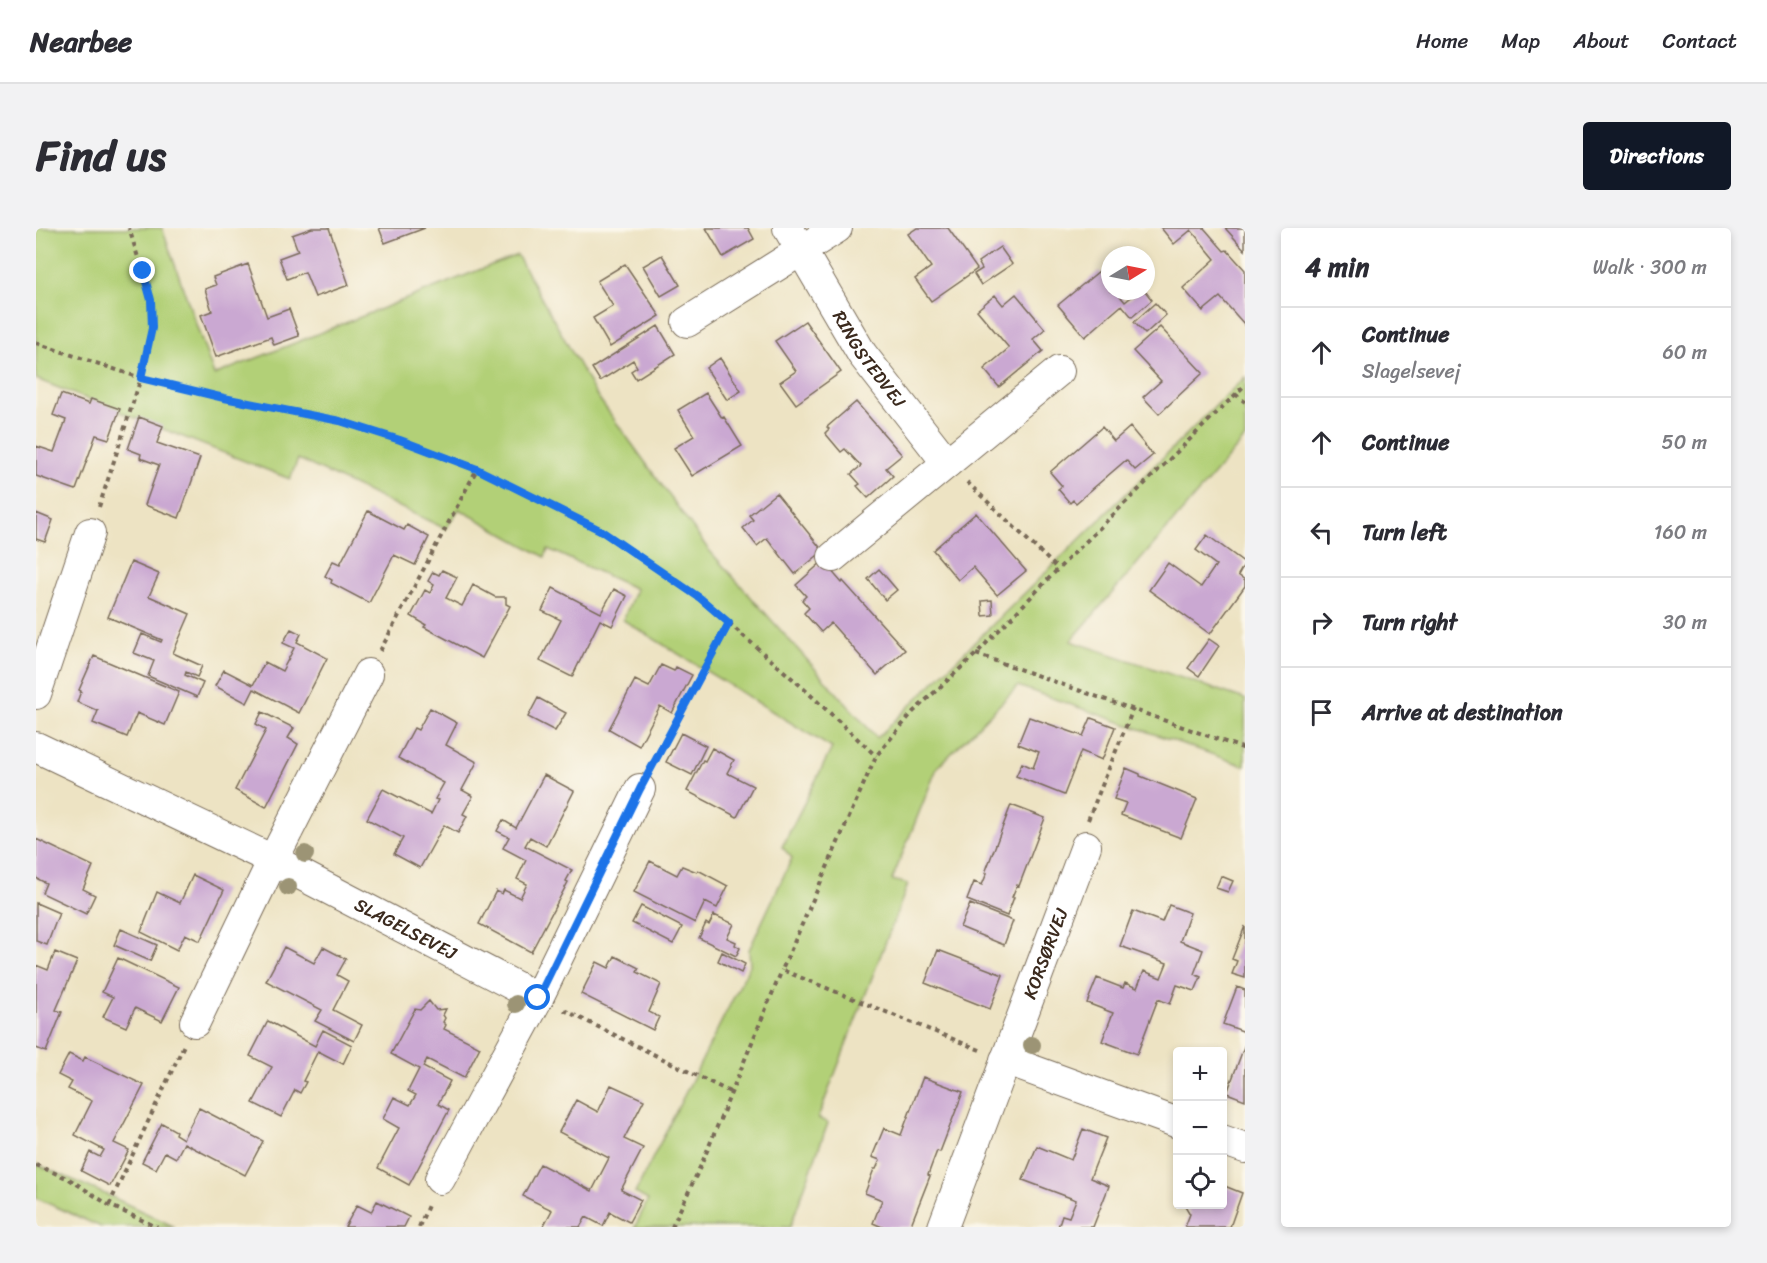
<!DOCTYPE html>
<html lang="en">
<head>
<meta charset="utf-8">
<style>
	body { margin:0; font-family:Sriracha,sans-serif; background:#f2f2f3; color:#2b2b33 }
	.controls { position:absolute; right:18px; bottom:18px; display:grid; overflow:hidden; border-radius:6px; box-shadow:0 3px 9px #0003 }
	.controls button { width:54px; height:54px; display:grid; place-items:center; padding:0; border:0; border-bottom:2px solid #e1e1e2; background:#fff; color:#2b2b33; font:30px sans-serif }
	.compass { position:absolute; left:1065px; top:18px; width:54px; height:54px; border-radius:50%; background:#fff; box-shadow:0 3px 9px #0003; rotate:80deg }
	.stop { position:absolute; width:18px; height:18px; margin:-14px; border:4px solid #1a73e8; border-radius:50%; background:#fff }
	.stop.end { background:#1a73e8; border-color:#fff; box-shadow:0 2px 6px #0008 }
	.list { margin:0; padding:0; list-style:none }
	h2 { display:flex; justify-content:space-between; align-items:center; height:78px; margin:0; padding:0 24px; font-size:26px }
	h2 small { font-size:20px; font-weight:400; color:#7c7c81 }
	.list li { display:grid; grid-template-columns:39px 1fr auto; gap:18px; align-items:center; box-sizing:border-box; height:90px; padding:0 24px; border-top:2px solid #e1e1e2 }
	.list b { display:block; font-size:22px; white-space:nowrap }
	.list p { margin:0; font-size:20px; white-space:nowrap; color:#7c7c81 }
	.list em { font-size:20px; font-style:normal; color:#7c7c81 }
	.icon { flex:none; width:33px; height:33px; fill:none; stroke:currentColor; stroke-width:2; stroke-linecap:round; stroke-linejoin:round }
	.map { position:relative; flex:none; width:1209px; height:999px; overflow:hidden; border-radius:6px }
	header { display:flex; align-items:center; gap:36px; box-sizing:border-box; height:84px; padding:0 30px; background:#fff; border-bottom:2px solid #e1e1e2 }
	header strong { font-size:28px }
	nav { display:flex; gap:33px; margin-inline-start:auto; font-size:21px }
	.intro { display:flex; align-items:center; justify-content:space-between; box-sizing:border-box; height:144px; padding:0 36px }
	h1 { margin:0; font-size:42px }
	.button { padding:15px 27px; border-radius:6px; background:#111827; color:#fff; font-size:21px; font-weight:700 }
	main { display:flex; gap:36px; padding:0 36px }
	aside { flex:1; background:#fff; border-radius:6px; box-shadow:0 3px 9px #0003 }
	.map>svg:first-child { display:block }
	.green { fill:#b2d077; stroke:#767d4a; stroke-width:1.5 }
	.building { fill:#caa8d2 }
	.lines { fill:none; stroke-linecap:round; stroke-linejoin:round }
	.street-casing { stroke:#796b58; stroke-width:32 }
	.path { stroke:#796b58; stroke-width:4; stroke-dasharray:4.5 4.5; stroke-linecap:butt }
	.street { stroke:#fff; stroke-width:30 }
	.tree { fill:#9c9474 }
	.route { stroke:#1a73e8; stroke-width:8 }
	.labels { text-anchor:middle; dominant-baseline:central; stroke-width:4.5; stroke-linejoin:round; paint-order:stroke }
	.street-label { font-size:18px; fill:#3b2a1e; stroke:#fbf7ec }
</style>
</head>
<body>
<header>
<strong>Nearbee</strong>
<nav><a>Home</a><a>Map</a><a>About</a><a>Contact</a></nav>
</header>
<div class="intro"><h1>Find us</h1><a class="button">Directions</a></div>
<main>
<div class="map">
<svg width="1209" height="999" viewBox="0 0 1209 999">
	<rect width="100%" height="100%" fill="#fbf7ec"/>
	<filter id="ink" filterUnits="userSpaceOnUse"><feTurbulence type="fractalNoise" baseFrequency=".0167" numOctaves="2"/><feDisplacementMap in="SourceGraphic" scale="12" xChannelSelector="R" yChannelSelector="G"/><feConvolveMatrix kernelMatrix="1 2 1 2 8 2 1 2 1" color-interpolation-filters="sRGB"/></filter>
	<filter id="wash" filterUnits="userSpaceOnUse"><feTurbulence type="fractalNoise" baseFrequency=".008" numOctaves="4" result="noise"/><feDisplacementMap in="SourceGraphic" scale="24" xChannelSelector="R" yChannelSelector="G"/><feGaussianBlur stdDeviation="1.35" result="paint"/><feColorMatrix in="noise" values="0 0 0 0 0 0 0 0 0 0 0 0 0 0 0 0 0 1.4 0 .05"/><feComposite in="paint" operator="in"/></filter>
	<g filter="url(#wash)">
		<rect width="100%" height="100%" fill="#ede3c3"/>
		<path class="green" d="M0 0H126L178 147 481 27 559 165 672 321 841 510 1209 149V210L1035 413 1209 471V538L982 458 901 540 856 652 872 656 782 890 792 895 754 999H599L612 972 599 965 714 737 713 722 756 630 746 619 796 520 587 392 600 361 512 321 509 329 423 281 410 301 262 231 254 251 0 151Z
			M0 936 76 969 139 999H65L0 970Z"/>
		<g id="blocks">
			<path class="building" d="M276 0H293L313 57 279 69 269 44 251 51 243 30 262 23 256 7Z
				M343 0H389L349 15Z
				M670 0H712L718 11 687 29Z
				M881 0H912L941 41 895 73 879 51 895 39 872 6Z
				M1125 0H1168L1188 23 1191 22 1209 42V97L1184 69 1167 83 1147 60 1179 31 1155 2 1138 16Z
				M1189 0H1209V22Z
				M964 19 976 36 945 57 938 46 946 41 942 34Z
				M626 27 644 57 625 68 607 38Z
				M212 36 231 89 253 81 263 108 238 117 235 109 180 129 165 87 176 83 169 61 180 57 177 49Z
				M589 36 624 88 574 119 557 90 577 78 561 53Z
				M1063 43 1074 56V63H1080L1089 74 1103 63H1109L1116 72 1096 89 1086 77 1049 109 1022 77Z
				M980 66 1009 101 997 111 1007 123 963 159 948 141 973 120 941 82 959 67 967 77Z
				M1119 75 1130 87 1109 106 1098 94Z
				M769 93 805 144 760 176 744 154 760 143 739 113Z
				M622 98 639 126 600 151 595 143 601 139 597 132 564 153 556 140Z
				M1124 99 1167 145 1123 186 1107 169 1125 153 1097 123Z
				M684 130 705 163 691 172 670 140Z
				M670 165 686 190 688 189 706 218 656 248 638 220 658 208 642 182Z
				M25 166 53 176 55 171 84 181 73 211 60 207 40 262 0 248V218L18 224 30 192 17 187Z
				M820 174 866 227 850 240 857 248 832 270 821 258 824 256 815 246 825 238 809 221 805 224 789 205 793 201 791 199Z
				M103 189 127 198 121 215 164 230 143 290 109 277 123 237 104 230 105 226 92 221Z
				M1066 199 1078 213 1094 199 1117 227 1099 242 1090 232 1040 275 1037 272 1034 275 1022 261 1026 258 1014 244Z
				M740 265 787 323 759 346 731 310 721 318 707 300 717 292 713 287Z
				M332 283 368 302 371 297 393 309 379 337 358 327 333 375 295 355 296 352 289 348 297 333 304 336Z
				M0 285 17 292 9 314 0 311Z
				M940 285 990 343 961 367 937 339 922 352 897 322Z
				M1171 307 1209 335 1202 347 1209 352V358L1174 406 1113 362 1132 335 1165 359 1180 337 1160 322Z
				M787 333 806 355 807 353 869 422 841 447 795 395 785 404 768 385 773 380 766 372 770 368 760 357Z
				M95 334 123 346 113 368 154 386 137 425 166 438 161 449 150 444 149 447 167 455 161 469 112 448 118 433 98 425 106 406 125 414 126 412 72 389Z
				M843 341 861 362 849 372 832 351Z
				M406 342 421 349 410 370 426 378 437 357 459 369H470V376L474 378 446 430 388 399 390 397 375 388 389 362 394 365 398 357 392 353 397 344 403 347Z
				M517 360 565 385 578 361 591 368 576 398 564 392 536 449 504 433 525 392 506 383Z
				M956 372 957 387 947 388 946 373Z
				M255 401 265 406 261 414 291 430 263 485 218 461 211 475 179 458 188 442 217 457 229 434 246 443 258 420 247 415Z
				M1173 411 1183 418 1163 448 1152 440Z
				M58 428 143 464 129 497 101 485 91 509 57 495 62 483 41 474 45 463 43 462Z
				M625 437 638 443 640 439 656 447 636 485 624 478 603 518 573 501 599 452 613 459Z
				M502 470 530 485 519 503 492 489Z
				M394 480 421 495 410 517 441 534 426 562 437 568 427 586 431 588 422 605 408 597 384 640 358 626 367 610 331 591 347 561 395 586 402 572 399 571 408 555 362 530 378 500 382 502Z
				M226 484 258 500 252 510 262 516 230 579 199 562 230 502 220 496Z
				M993 489 1047 508 1055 490 1079 499 1066 532 1045 523 1028 567 980 548 986 535 997 540 1003 524 982 516Z
				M645 505 670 518 656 547 630 534Z
				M676 520 698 532 691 545 717 558 701 589 651 563 667 532 669 533Z
				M1090 540 1104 546V548L1161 571 1145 610 1085 587 1090 575 1078 571Z
				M508 547 538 563 510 618 494 609 489 618 536 642 530 653 532 654 495 724 443 696 460 663 466 666 468 662 484 670 491 656 481 651 490 632 467 620 473 609 461 603 467 592 480 600Z
				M975 577 1009 590 983 658 981 657 976 669H978L971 688 931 672 938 654 946 657 951 645H949Z
				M0 611 57 638 47 661 59 667 50 686 6 665 10 655 0 650Z
				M614 633 641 647 646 638 661 644 662 642 692 658 681 680 669 674 659 695 598 664Z
				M157 647 188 662 164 713 149 706 141 722 105 704 121 664 144 675Z
				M1185 648 1197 653 1192 664 1180 660Z
				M0 675 23 685 11 717 0 713Z
				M934 676 977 693 968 717 924 699Z
				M1133 677 1154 685 1144 713 1167 722 1158 746 1165 749 1159 763 1141 757 1134 776 1122 771 1101 826 1066 813 1077 785 1051 775 1061 750 1087 760 1089 755 1101 760 1108 743 1125 750 1131 735 1084 718 1097 683 1126 694Z
				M605 678 646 699 637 716 596 695Z
				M678 687 698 696 691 710 700 714 699 717 704 720 700 728 663 710 670 695 673 697Z
				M1209 698V750L1196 746 1201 733 1196 731Z
				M85 701 121 717 114 733 78 717Z
				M248 719 278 735 287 719 310 731 301 747 312 753 297 782 326 797 318 813 279 793 286 782 230 753Z
				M902 722 967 747 954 781 889 755Z
				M19 724 41 733 20 782 26 784 10 824 0 820V737L12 742Z
				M686 724 709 736 705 745 682 733Z
				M579 728 603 740 601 744 625 756 613 784 623 789 617 802 545 766 561 734 573 740Z
				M82 730 143 759 126 793 99 780 90 799 67 789 77 769 66 764Z
				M1201 759 1209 762V804L1187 796Z
				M393 773 400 782 410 781 407 787 409 790 407 794 410 797 408 801 444 819 428 850 391 831 387 839 414 853 402 876 413 882 373 957 342 940 363 900 347 891 358 869 374 877 380 867 372 863 383 841 355 826 379 781 384 782Z
				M232 793 279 818 287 802 316 817 307 836 282 823 267 853 270 854 264 865 259 862 245 889 217 875 236 839 214 828Z
				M1209 816V872L1191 865Z
				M33 826 47 833 49 829 108 857 78 915 93 922 74 958 45 943 54 924 64 929 68 922 39 907 56 873 32 861 36 854 22 847Z
				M887 849 927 864 904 924 901 923 896 936 892 947 894 948 874 999H846L837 995 846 972 829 965 838 941H840L844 932 836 929 848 900 865 907Z
				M575 857 608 872 588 911 607 920 585 962 605 972 593 994 574 984 567 998 550 989 544 999H507L516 982 487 968 504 936 556 963 573 930 523 904 540 872 562 884Z
				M163 880 227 913 209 947 148 915 140 930 129 924 120 941 106 934 126 895 140 903 139 906 147 911Z
				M1047 901 1070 910 1054 950 1073 958 1057 999H1022L1026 987 1033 989 1040 972 987 952 1001 918 1035 932Z
				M1186 957 1206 965 1194 999H1149L1154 986 1148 976H1186Z
				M341 973 373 989 368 999H309L321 977 335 984Z"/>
		</g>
	</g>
	<g filter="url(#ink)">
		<use href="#blocks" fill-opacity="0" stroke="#796b58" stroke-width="1.5"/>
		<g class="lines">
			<g class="street-casing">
				<g id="street">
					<path id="s1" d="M752 0 826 126 911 235"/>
					<path d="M651 94 801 0"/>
					<path d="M797 329 1023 143"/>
					<path d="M0 466 54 305"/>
					<path id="s2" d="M0 519 237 632 502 770 404 951"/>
					<path d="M502 770 604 561"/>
					<path d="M159 794 237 632 332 446"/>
					<path d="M969 832 1142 895"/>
					<path d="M1186 912 1209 920"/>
					<path id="s3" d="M907 999 1050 618"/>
				</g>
			</g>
			<path class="path" d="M0 115 105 150 188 170 304 193 364 212 441 241 564 302 664 370 766 459 840 528
				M1199 166 1209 174
				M931 254 1022 341
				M63 279 105 150 116 100 115 72 93 0
				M344 423 441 241
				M940 426 1209 521
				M617 537 693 395
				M1052 592 1097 481
				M528 782 694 864
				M944 822 746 742 840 528 877 484 940 426 1022 341 1209 157
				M0 937 33 951 73 977 121 999
				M73 977 148 817
				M383 999 393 975
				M636 999 666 935 746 742"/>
			<use href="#street" class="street"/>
		</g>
		<g class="tree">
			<circle cx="269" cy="626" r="9"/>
			<circle cx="252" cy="659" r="9"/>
			<circle cx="480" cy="776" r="9"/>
			<circle cx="996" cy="817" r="9"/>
		</g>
	</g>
	<g class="lines" filter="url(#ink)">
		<path class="route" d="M107 43 115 72 116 100 105 150 188 170 304 193 364 212 441 241 564 302 664 370 693 395 604 561 502 770"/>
	</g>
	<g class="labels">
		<g class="street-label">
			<text stroke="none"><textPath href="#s1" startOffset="154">RINGSTEDVEJ</textPath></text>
			<text stroke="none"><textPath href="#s2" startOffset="412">SLAGELSEVEJ</textPath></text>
			<text stroke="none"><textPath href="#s3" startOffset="292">KORSØRVEJ</textPath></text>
		</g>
	</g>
</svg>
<div class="controls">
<button>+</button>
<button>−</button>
<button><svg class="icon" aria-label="locate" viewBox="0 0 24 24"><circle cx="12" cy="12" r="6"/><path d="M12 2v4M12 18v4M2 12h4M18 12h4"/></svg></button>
</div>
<svg class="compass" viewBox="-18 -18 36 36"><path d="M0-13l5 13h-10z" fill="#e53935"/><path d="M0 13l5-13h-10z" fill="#7c7c81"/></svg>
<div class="stop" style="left:502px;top:770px"></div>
<div class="stop end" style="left:107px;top:43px"></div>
</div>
<aside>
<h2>4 min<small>Walk · 300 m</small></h2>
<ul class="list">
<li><svg class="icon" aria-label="ahead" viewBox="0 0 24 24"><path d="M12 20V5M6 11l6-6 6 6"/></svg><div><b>Continue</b><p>Slagelsevej</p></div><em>60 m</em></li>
<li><svg class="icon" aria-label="ahead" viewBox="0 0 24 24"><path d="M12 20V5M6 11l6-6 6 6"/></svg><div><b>Continue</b></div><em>50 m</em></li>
<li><svg class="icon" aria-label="left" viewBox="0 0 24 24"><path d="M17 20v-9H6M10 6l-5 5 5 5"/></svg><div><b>Turn left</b></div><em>160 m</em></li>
<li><svg class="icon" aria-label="right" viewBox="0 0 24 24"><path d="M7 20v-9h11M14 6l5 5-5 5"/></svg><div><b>Turn right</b></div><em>30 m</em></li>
<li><svg class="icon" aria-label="arrive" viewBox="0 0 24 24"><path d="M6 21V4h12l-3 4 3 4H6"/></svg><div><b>Arrive at destination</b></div></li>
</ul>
</aside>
</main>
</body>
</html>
